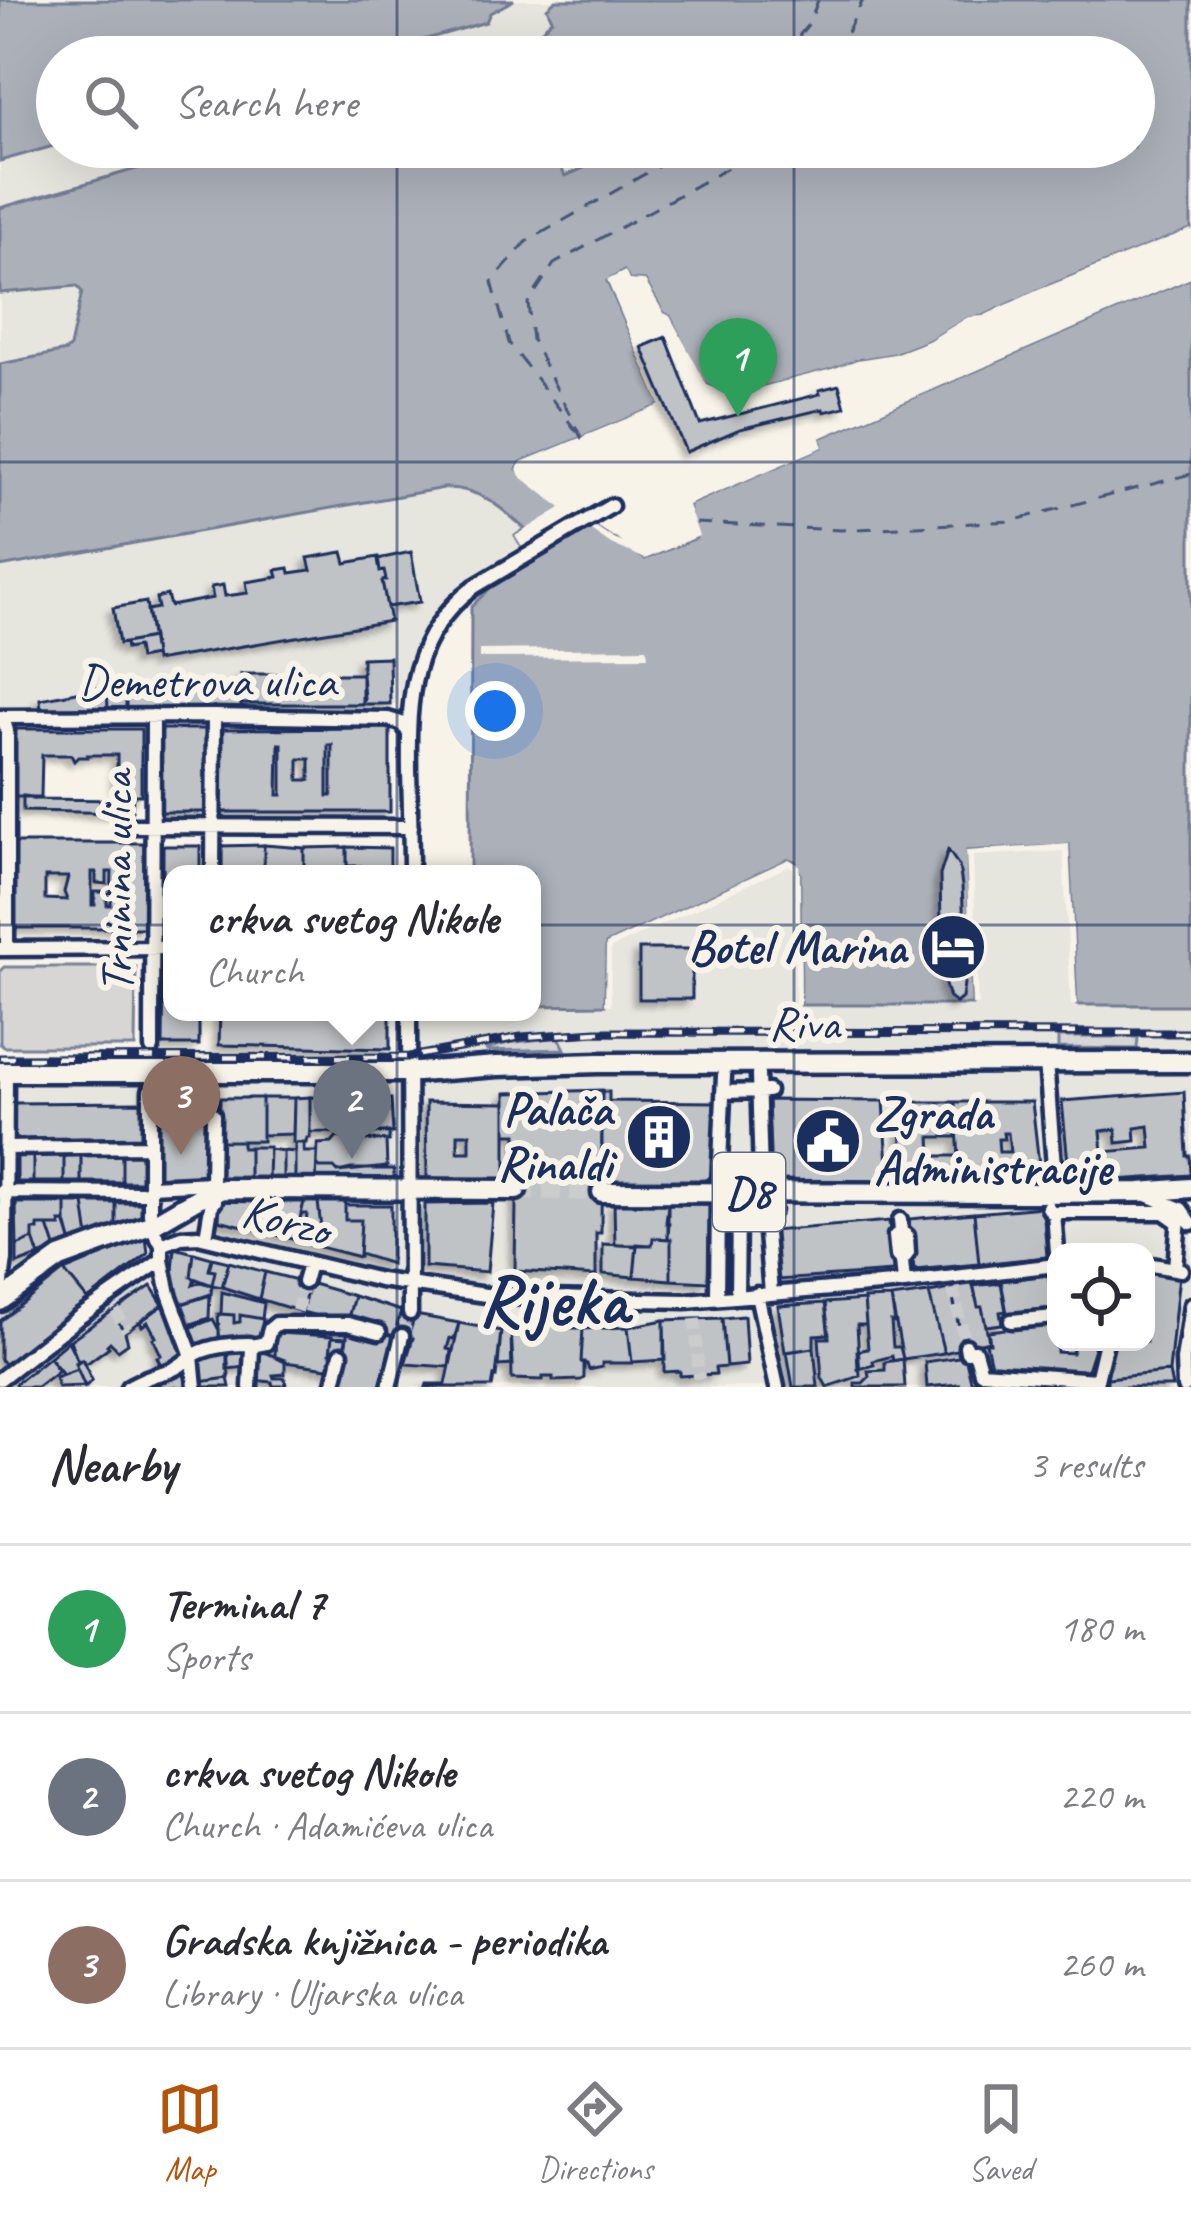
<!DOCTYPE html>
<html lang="en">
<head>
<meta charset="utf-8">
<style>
	body { margin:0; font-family:Caveat,sans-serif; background:#f7f7f7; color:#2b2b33 }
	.controls { position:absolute; right:36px; bottom:36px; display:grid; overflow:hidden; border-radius:24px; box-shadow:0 12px 48px #0002 }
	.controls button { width:108px; height:108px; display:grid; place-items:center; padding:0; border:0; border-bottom:3px solid #e1e1e2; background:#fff; color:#2b2b33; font:60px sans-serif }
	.you { position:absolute; left:495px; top:711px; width:42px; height:42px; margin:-30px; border:9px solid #fff; border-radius:50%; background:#1a73e8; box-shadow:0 0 0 18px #1a73e833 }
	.badge { display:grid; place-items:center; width:78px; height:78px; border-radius:50%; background:#b45309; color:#fff; font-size:39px; font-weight:700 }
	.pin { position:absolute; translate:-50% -99px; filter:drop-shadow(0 3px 6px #0008) }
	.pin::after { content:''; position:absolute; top:63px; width:42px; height:36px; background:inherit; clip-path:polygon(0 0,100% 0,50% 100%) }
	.popup { position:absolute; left:163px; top:865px; width:378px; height:156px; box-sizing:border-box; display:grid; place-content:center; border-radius:24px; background:#fff; filter:drop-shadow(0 3px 9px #0005); font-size:39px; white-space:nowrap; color:#7c7c81 }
	.popup b { font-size:45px; color:#2b2b33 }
	.popup::after { content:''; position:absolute; left:50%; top:100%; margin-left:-24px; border:24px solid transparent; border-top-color:#fff }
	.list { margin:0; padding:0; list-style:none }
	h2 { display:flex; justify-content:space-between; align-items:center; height:156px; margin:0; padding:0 48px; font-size:51px }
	h2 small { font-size:39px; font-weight:400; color:#7c7c81 }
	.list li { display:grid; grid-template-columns:78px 1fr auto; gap:36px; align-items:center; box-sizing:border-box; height:168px; padding:0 48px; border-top:3px solid #e1e1e2 }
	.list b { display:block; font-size:45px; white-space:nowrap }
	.list p { margin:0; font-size:39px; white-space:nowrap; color:#7c7c81 }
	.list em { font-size:39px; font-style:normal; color:#7c7c81 }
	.icon { flex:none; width:66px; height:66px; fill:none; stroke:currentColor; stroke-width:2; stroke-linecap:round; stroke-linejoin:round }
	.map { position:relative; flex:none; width:1191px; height:1387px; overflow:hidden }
	.search { position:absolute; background:#fff; box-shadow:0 12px 48px #0002; left:36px; right:36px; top:36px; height:132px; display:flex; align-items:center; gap:30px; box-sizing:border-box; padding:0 42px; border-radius:66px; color:#7c7c81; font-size:45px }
	.sheet { height:660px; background:#fff }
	nav { display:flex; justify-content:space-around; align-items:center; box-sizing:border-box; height:168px; border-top:3px solid #e1e1e2; background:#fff; font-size:33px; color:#7c7c81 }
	nav a { display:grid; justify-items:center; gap:6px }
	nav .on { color:#b45309 }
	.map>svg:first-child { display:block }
	.built { fill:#e6e5de; fill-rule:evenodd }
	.green { fill:#d7d6d4; stroke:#798299; stroke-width:3 }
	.water { fill:#acb0b9; stroke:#727c95; stroke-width:3 }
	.pier { fill:#f7f3e8 }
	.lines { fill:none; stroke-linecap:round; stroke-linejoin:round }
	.ferry { stroke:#465679; stroke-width:3; stroke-dasharray:15 12; stroke-linecap:butt }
	.building { fill:#c0c3c5; stroke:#1b2f5e; stroke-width:3; fill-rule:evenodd; filter:url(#shadow) }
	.street-tunnel { stroke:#cbcccc; stroke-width:12; stroke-dasharray:12 6; stroke-linecap:butt }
	.primary-tunnel { stroke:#cbcccc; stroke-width:18; stroke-dasharray:18 9; stroke-linecap:butt }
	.street-casing { stroke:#1b2f5e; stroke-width:21 }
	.primary-casing { stroke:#1b2f5e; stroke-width:27 }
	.street { stroke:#f7f3e8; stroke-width:12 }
	.primary { stroke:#f7f3e8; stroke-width:18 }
	.rail-casing { stroke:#1b2f5e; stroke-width:9 }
	.rail { stroke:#f7f3e8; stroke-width:4.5; stroke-dasharray:14; stroke-linecap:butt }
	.grid { fill:none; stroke:#1b2f5e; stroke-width:3; stroke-opacity:0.55 }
	.labels { text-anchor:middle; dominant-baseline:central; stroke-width:12; stroke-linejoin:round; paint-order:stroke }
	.shield { fill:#f7f3e8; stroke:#5d6a87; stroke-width:3 }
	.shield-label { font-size:45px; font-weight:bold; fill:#1b2f5e }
	.street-label { font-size:48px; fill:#1b2f5e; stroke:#f7f3e8 }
	.poi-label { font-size:48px; font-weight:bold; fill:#1b2f5e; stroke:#f7f3e8; text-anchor:end }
	.town-label { font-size:72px; font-weight:bold; fill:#1b2f5e; stroke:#f7f3e8 }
</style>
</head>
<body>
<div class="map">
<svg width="1191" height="1387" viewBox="0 0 1191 1387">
	<defs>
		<filter id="shadow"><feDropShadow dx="-5.5" dy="5.5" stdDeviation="3" flood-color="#0004"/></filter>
	</defs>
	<rect width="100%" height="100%" fill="#f7f3e8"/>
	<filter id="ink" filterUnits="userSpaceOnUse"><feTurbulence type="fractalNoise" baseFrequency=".00833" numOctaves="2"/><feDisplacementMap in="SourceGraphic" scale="24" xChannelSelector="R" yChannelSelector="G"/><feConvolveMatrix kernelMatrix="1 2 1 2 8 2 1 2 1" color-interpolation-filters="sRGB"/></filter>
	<g filter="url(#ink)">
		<path class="built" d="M514 0H556L548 8 552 19 529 44 535 57H364L486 22 489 14Z
			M57 145V147H213L0 208V161Z
			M552 147H575L584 168 565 177Z
			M77 286 82 292 69 347 66 351 0 364V293Z
			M460 487 487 498 526 530 515 537 531 562 491 587 460 615 430 657 413 659 397 704 55 713 0 711V567L444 488Z
			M1069 844 1077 1005H1191V1387H0V1054H397L401 1012H532V1006L604 1005V949L795 861 802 1005H971L966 851ZM1056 1252H1146V1342H1056Z"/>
		<path class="green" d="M4 967H136L135 1047H4L0 1044V971Z
			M559 1037 565 1049 487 1051 486 1049 508 1043Z
			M1058 1037H1138L1137 1049 1058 1048Z"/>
		<path class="water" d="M0 0H514L490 13 486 22 364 57H57V145L0 161Z
			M556 0H1191V229L1038 290 983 316 968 318 928 341 894 354 857 360 832 369 746 391H724L707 385 700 377 670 316 664 313 645 281 629 280 624 271 607 281 661 405 521 462 517 469 577 515 645 559 696 538 688 505 822 447 820 438 1191 278V1005H1077L1069 845 967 851 972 1005H801L800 873 795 861 789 859 606 944 605 1005 532 1006V874H470L471 607 491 587 531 562 515 536 525 529C501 507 478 487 444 488L0 567V364L66 351 70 347 82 292 77 286 0 293V208L213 147H552L565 176 584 168 575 147H1134V57H535L529 44 552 19 547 8Z"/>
		<path class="pier" d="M1191 229V236L1188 237 1041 295 986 322 970 323 931 347 895 360 858 366 834 375 746 396 723 397 703 389 695 380 671 330 666 320 659 316 650 297 641 287 627 285 622 279 614 283 666 403V408L523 469 562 500 573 498 592 524 614 539 645 552 693 533 682 506 685 500 815 444 814 437 817 433 1191 272V278L820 438 823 447 688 505 699 536 645 559 611 544 588 528 531 562 515 536 561 508 520 476 517 469 521 462 660 405 607 280 625 271 629 280 645 281 664 313 670 316 707 385 724 391H746L832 369 857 360 894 354 928 341 968 317 983 316 1038 290Z
			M647 648 648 657 479 658V650Z
			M1069 844 1077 1005H1071L1063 851 973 856 978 1005H972L966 851Z
			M789 859 799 865 800 873 801 1005H795L794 874 793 868 789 866 611 948V1005H605L606 944Z"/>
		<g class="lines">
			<path class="ferry" d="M782 57 810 22 818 0
				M835 57 863 0
				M577 432 509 343 492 282 526 242 692 147
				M582 439 532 340 528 303 554 264 755 153 760 147
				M696 523 841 530 1011 521 1191 474"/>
		</g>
		<path class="building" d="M666 337 700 424 820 394 819 390 839 385 845 407 824 412 823 409 740 429 686 452 642 347Z
			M343 552 346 563 378 557 380 572 384 571 386 580 382 581 390 621 155 661 147 610 158 608 156 598 167 595 170 606 213 598 211 587 223 585 225 596 248 593 246 582 278 577 276 570 289 568 290 573 311 570 308 558Z
			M411 552 420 602 387 607 382 581 386 580 384 571 380 572 378 559Z
			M146 602 152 638 119 644 113 608Z
			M152 638 154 656 139 659 137 647 126 649 125 643Z
			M389 657 390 704H362V658Z
			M241 674H362L364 698 362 704H241Z
			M126 687H241V709H126Z
			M98 688H107L108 709 41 710 40 699Z
			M107 688H126V709H108Z
			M390 728V812H219V729ZM279 744H282V795H278ZM328 745H332V796H328ZM299 759H310V780H299Z
			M15 729H141V795H117V755H87V757H78L74 761 71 755H42L41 797H15Z
			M158 729H207V812H158Z
			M125 795H133L132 813 23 811V796L33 797V799L125 800Z
			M15 843H145L144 928H15ZM92 872H96V883L107 884V872H112L111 905H107V892H95V905H92ZM45 877H68L64 892 67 900 45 899Z
			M264 845 304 848V874H264Z
			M264 845V873H219V846Z
			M163 846H200V874H172V933H163Z
			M347 847 390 848V874H347L361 873V866H347Z
			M347 847V874H304V848Z
			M948 850 959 866 962 886 966 969 962 998 956 1003 949 998 945 985 941 925 940 875Z
			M639 949H692V999H639Z
			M164 966H172V1012H199V1045H163Z
			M220 1012H283L282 1018H288V1012H390V1049L219 1045Z
			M602 1090 601 1233H596V1276L515 1271 517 1134H506V1093Z
			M602 1092H609V1101L717 1102 712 1176 705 1180 602 1181Z
			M1184 1092 1187 1156H1190L1191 1175 1070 1183 1062 1101ZM1149 1126 1151 1148 1103 1152 1101 1131 1116 1129 1117 1143 1136 1141 1135 1128Z
			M170 1094 194 1093 204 1099 206 1178 157 1181 155 1109 162 1097Z
			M310 1097V1138H307L306 1143H293L294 1098Z
			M310 1097 391 1099 393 1133 310 1132Z
			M220 1098H262V1141H219Z
			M262 1098H294L293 1134 262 1135Z
			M768 1100 884 1101 889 1182 771 1180Z
			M142 1102V1143L14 1144V1103Z
			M426 1102 506 1103V1180L427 1178ZM458 1134H470V1152H458Z
			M904 1102H955L957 1137H931L932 1156H958L961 1184 907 1183 904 1180 900 1107Z
			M955 1102H1032L1041 1182 961 1184ZM1003 1133H1008L1010 1152H999L998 1139H1004Z
			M366 1132H389V1141L367 1140Z
			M337 1137 386 1141 387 1167 338 1172 334 1168H320L317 1165 318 1144 332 1143Z
			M219 1141H242V1148H249V1180H219Z
			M295 1143H304V1152H317L316 1180 295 1179Z
			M249 1147H269L268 1180H249Z
			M269 1149 283 1151V1179H268Z
			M17 1151H33V1182H17Z
			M33 1151H64V1182H33Z
			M64 1151H81V1182H64Z
			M81 1151H122V1182H81Z
			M122 1151H143V1182H122Z
			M283 1151 295 1152V1179H283Z
			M317 1165 320 1168H334L338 1172 351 1169H394V1180H316Z
			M220 1201 256 1202 251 1228 219 1220Z
			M256 1202H281L273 1234 251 1228Z
			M281 1202H304L295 1240 273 1234Z
			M304 1202H318L321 1228 320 1247 295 1240 299 1224 306 1225 307 1214H301Z
			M318 1202H345V1220H361L359 1257 320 1247 321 1228Z
			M16 1203H66V1222H60L61 1226H38V1230H33V1239L17 1246Z
			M66 1203H84L89 1238 72 1244 66 1224Z
			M84 1203H116V1228L89 1238Z
			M116 1203H142L143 1216 116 1228Z
			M493 1203 487 1272 425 1267V1204Z
			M614 1203 668 1204V1239L653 1238 652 1245H615Z
			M668 1204H711L708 1282 671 1280V1239H668L669 1223H666Z
			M345 1205H391V1264L359 1254 361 1220H345Z
			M1043 1207 1047 1257 979 1264 974 1213Z
			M974 1213 979 1264 914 1270 909 1219Z
			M889 1221 893 1272 777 1280 771 1231Z
			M60 1222H66L72 1244 56 1250 48 1226H61Z
			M38 1226H48L56 1250 39 1256 33 1239V1230H38Z
			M146 1237 148 1254 88 1300 64 1271Z
			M653 1238 671 1239V1280L634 1277 637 1244 652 1245Z
			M33 1239 39 1256 17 1264V1246Z
			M603 1244 637 1246 634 1277 603 1274Z
			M175 1248 194 1253 191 1277 195 1279 193 1285 200 1282 212 1285 211 1294 178 1305 172 1282Z
			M194 1253 212 1258 209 1270 215 1271 212 1285 191 1277Z
			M212 1258 229 1262 222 1287 212 1285 215 1271 209 1270Z
			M229 1262 265 1272 259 1299 222 1287Z
			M64 1271 88 1300 5 1365 0 1359V1321Z
			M1146 1271 1179 1274 1169 1372 1107 1378 1113 1342H1146Z
			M265 1272 309 1283 302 1312 259 1299Z
			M1048 1275 1054 1308 1007 1313 1001 1281Z
			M1056 1276V1308H1054L1049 1277Z
			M309 1283 354 1296 348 1318 337 1321 302 1312Z
			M973 1283 978 1307H982L989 1341 963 1347 951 1289H954V1286Z
			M1001 1283 1006 1311 1000 1312 1002 1324 986 1326 982 1307H978L973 1286Z
			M151 1286 163 1305 125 1332 112 1313Z
			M951 1289 964 1348 944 1353 929 1293Z
			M222 1292 264 1303 262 1319 240 1315V1322L234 1323V1315L221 1314Z
			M929 1293 944 1353 903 1359 891 1298Z
			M210 1295 209 1318 186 1326 179 1305Z
			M354 1296 401 1311 397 1325 402 1326 398 1337 379 1332 380 1328 348 1318Z
			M891 1298 895 1323 891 1322 893 1347H900L903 1359 893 1361 892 1356 873 1361 874 1365 858 1369 857 1351 868 1349 864 1299Z
			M864 1300 866 1325H857L860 1376 827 1387 822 1378 819 1338H829L825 1303Z
			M825 1303 829 1334 814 1335V1348L785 1352 778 1306Z
			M163 1305 189 1357 163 1369 157 1357 161 1355 153 1338 156 1337 148 1322 142 1326 140 1322Z
			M401 1311 415 1315 411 1328 397 1325Z
			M111 1312 125 1332 128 1343 118 1350 110 1342 107 1345 109 1347 86 1364 82 1359 78 1362 70 1340Z
			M218 1314 234 1315V1323L240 1322V1315L263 1319 259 1342 220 1344Z
			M415 1315 459 1323 454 1339 450 1338 447 1349 451 1350 449 1367 405 1364 413 1338 399 1335 402 1326 411 1328Z
			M744 1316 747 1365 726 1367 722 1318Z
			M722 1318 726 1367 715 1368 716 1374 680 1376V1371L664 1372V1320Z
			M213 1319 219 1330V1341L193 1349 187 1329Z
			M664 1320 665 1360 632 1362 628 1327Z
			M459 1323 501 1331 496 1377 494 1376 492 1387H426L427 1384H446Z
			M572 1323V1328H583L581 1362H584V1378L581 1380 553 1381V1377H543V1380L512 1379 511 1328H521V1324Z
			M1056 1323 1057 1352 1072 1353 1075 1342H1096L1086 1373 991 1365 986 1343H990L988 1331Z
			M628 1327 632 1363H602V1367L589 1370 587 1364 581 1362 583 1329Z
			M511 1328 513 1365 498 1366 501 1331Z
			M348 1330 379 1332 398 1337 383 1387H336Z
			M276 1333 332 1336 330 1353 338 1355 335 1369 285 1362 275 1357Z
			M332 1337 347 1338 344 1355 330 1353Z
			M68 1341 78 1361 75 1363 77 1369 63 1374 49 1357Z
			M248 1344 247 1367 227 1369V1345Z
			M227 1345 229 1378 199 1382 196 1359Z
			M814 1348 818 1387H793L787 1352Z
			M255 1349 285 1360V1374L273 1375 274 1378H285L286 1386H273L272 1382 252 1380Z
			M965 1356 971 1381 1044 1387H958L959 1384 927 1387 925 1362Z
			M49 1357 58 1371 37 1387H17L15 1384Z
			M82 1359 92 1380 85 1387 75 1363Z
			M903 1359 905 1387H855V1383H863L869 1377 868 1371 885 1370V1362Z
			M77 1369 85 1386 58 1387 55 1377Z
			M183 1370 188 1387H160L158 1383Z
			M1169 1372 1172 1387H1107V1378Z
			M228 1378 230 1387H200L199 1382Z"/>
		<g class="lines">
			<path class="street-tunnel" d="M953 1289 966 1346
				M115 1311 127 1330
				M297 1311 304 1282
				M695 1319 699 1379
				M402 1336 410 1313"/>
			<path class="primary-tunnel" d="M516 1190 602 1192"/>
			<g class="street-casing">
				<path id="street" d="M0 717 214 716 388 719 401 723 408 731
					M3 717 7 731V949
					M132 826 411 827
					M213 874 214 716
					M411 874C411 840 410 806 409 771 408 697 410 636 474 587L611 506
					M0 949 172 948
					M409 1012 410 1313
					M152 1048 153 716
					M1046 1062 1056 1192
					M758 1074 761 1177 769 1185
					M723 1092 768 1091
					M5 1148 150 1146
					M719 1185 724 1075
					M150 1186 212 1183 213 1115 209 1111V1091
					M0 1192 142 1193
					M1147 1195 1181 1209 1191 1223
					M1048 1207 1051 1212H1164L1178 1222
					M732 1210H773
					M764 1210 771 1293
					M1054 1212 1057 1252
					M150 1215V1091
					M900 1220 901 1231 895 1236 897 1256 902 1261 904 1283 1056 1265
					M901 1231 907 1236 908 1253 902 1261
					M155 1233 162 1245 181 1237 198 1236 380 1280 500 1297 686 1301 904 1283
					M206 1237 211 1207 215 1201
					M162 1260 169 1294 192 1356 195 1387
					M1146 1264 1181 1270
					M1175 1269 1179 1216
					M304 1282 309 1264
					M757 1294 777 1387
					M737 1297 738 1210
					M0 1298 5 1259 6 1072
					M717 1298 718 1200
					M1011 1321 1056 1317
					M966 1346 967 1352 975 1351 981 1372 1097 1380 1106 1342
					M0 1379 78 1318 162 1260V1245
					M128 1387C143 1379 150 1376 165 1372 176 1370 183 1363 191 1357 207 1346 230 1344 249 1344L252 1346
					M250 1387 252 1348 256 1345 266 1343 270 1329 276 1324H348L379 1332
					M333 1387 341 1354
					M389 1387 402 1336
					M1184 1387 1183 1360 1191 1305"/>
			</g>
			<g class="primary-casing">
				<path id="primary" d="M0 1072H418L497 1066 599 1063 1191 1062
					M602 1192 1035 1193 1140 1192 1191 1188
					M0 1301 60 1258 153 1224 198 1198 223 1189 516 1190"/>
			</g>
			<use href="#street" class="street"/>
			<use href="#primary" class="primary"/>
			<g class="rail-casing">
				<path id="rail" d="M0 1058 409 1057 521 1037 597 1032 1191 1033"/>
			</g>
			<use href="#rail" class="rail"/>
		</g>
	</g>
	<path class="grid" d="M397 0V57M794 0V57M397 147V1387M794 147V1387M0 462H1191M0 925H1191"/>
	<defs>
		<g id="hotel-disc" transform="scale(3.45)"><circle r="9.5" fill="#1b2f5e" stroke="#f7f3e8"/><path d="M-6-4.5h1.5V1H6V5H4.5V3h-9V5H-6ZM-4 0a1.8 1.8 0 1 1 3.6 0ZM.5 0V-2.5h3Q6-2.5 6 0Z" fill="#fff"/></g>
		<g id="building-disc" transform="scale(3.45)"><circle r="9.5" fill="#1b2f5e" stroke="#f7f3e8"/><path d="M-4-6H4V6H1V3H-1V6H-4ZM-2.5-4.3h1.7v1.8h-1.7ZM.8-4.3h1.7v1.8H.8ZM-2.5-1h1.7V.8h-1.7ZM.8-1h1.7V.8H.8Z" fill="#fff"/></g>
		<g id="civic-disc" transform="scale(3.45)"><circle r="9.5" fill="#1b2f5e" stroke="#f7f3e8"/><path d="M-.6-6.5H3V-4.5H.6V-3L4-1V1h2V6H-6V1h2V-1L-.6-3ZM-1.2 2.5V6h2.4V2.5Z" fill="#fff"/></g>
	</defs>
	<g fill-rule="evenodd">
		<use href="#hotel-disc" x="953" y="947"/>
		<use href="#building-disc" x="659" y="1137"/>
		<use href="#civic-disc" x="828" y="1141"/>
	</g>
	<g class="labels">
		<rect class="shield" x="713" y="1153" width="72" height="78" rx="9"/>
		<g class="shield-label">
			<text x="749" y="1192">D8</text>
		</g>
		<g class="street-label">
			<text x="207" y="681">Demetrova ulica</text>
			<text transform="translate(116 882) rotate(-90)">Trninina ulica</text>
			<text x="804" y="1023">Riva</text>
			<text transform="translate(286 1220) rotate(14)">Korzo</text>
		</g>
		<g class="poi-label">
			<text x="906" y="947">Botel Marina</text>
			<text x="612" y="1109">Palača<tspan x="612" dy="55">Rinaldi</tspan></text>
			<text x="874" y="1113" text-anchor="start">Zgrada<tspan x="874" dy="55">Administracije</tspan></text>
		</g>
		<g class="town-label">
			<text x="553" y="1300">Rijeka</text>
		</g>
	</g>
</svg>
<div class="controls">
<button><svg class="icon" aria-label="locate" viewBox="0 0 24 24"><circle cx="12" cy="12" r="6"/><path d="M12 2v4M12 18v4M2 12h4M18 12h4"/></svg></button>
</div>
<div class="you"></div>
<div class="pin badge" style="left:738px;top:417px;background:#2e9e5b">1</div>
<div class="pin badge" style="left:352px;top:1159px;background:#6b7280">2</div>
<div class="popup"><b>crkva svetog Nikole</b>Church</div>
<div class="pin badge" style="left:181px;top:1155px;background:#8d6e63">3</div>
<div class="search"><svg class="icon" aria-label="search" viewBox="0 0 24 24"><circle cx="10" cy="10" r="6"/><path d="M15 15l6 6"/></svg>Search here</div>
</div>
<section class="sheet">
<h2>Nearby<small>3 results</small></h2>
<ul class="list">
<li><span class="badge" style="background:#2e9e5b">1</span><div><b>Terminal 7</b><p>Sports</p></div><em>180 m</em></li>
<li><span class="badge" style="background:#6b7280">2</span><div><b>crkva svetog Nikole</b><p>Church · Adamićeva ulica</p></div><em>220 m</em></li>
<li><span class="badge" style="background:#8d6e63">3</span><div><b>Gradska knjižnica - periodika</b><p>Library · Uljarska ulica</p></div><em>260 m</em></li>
</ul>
</section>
<nav>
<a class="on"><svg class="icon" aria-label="map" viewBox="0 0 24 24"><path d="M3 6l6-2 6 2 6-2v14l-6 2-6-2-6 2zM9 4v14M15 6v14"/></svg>Map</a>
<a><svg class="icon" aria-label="directions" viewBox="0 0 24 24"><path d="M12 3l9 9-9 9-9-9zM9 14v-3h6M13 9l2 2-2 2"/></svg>Directions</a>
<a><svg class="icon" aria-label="saved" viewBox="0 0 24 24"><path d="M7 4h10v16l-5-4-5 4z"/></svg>Saved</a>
</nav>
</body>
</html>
